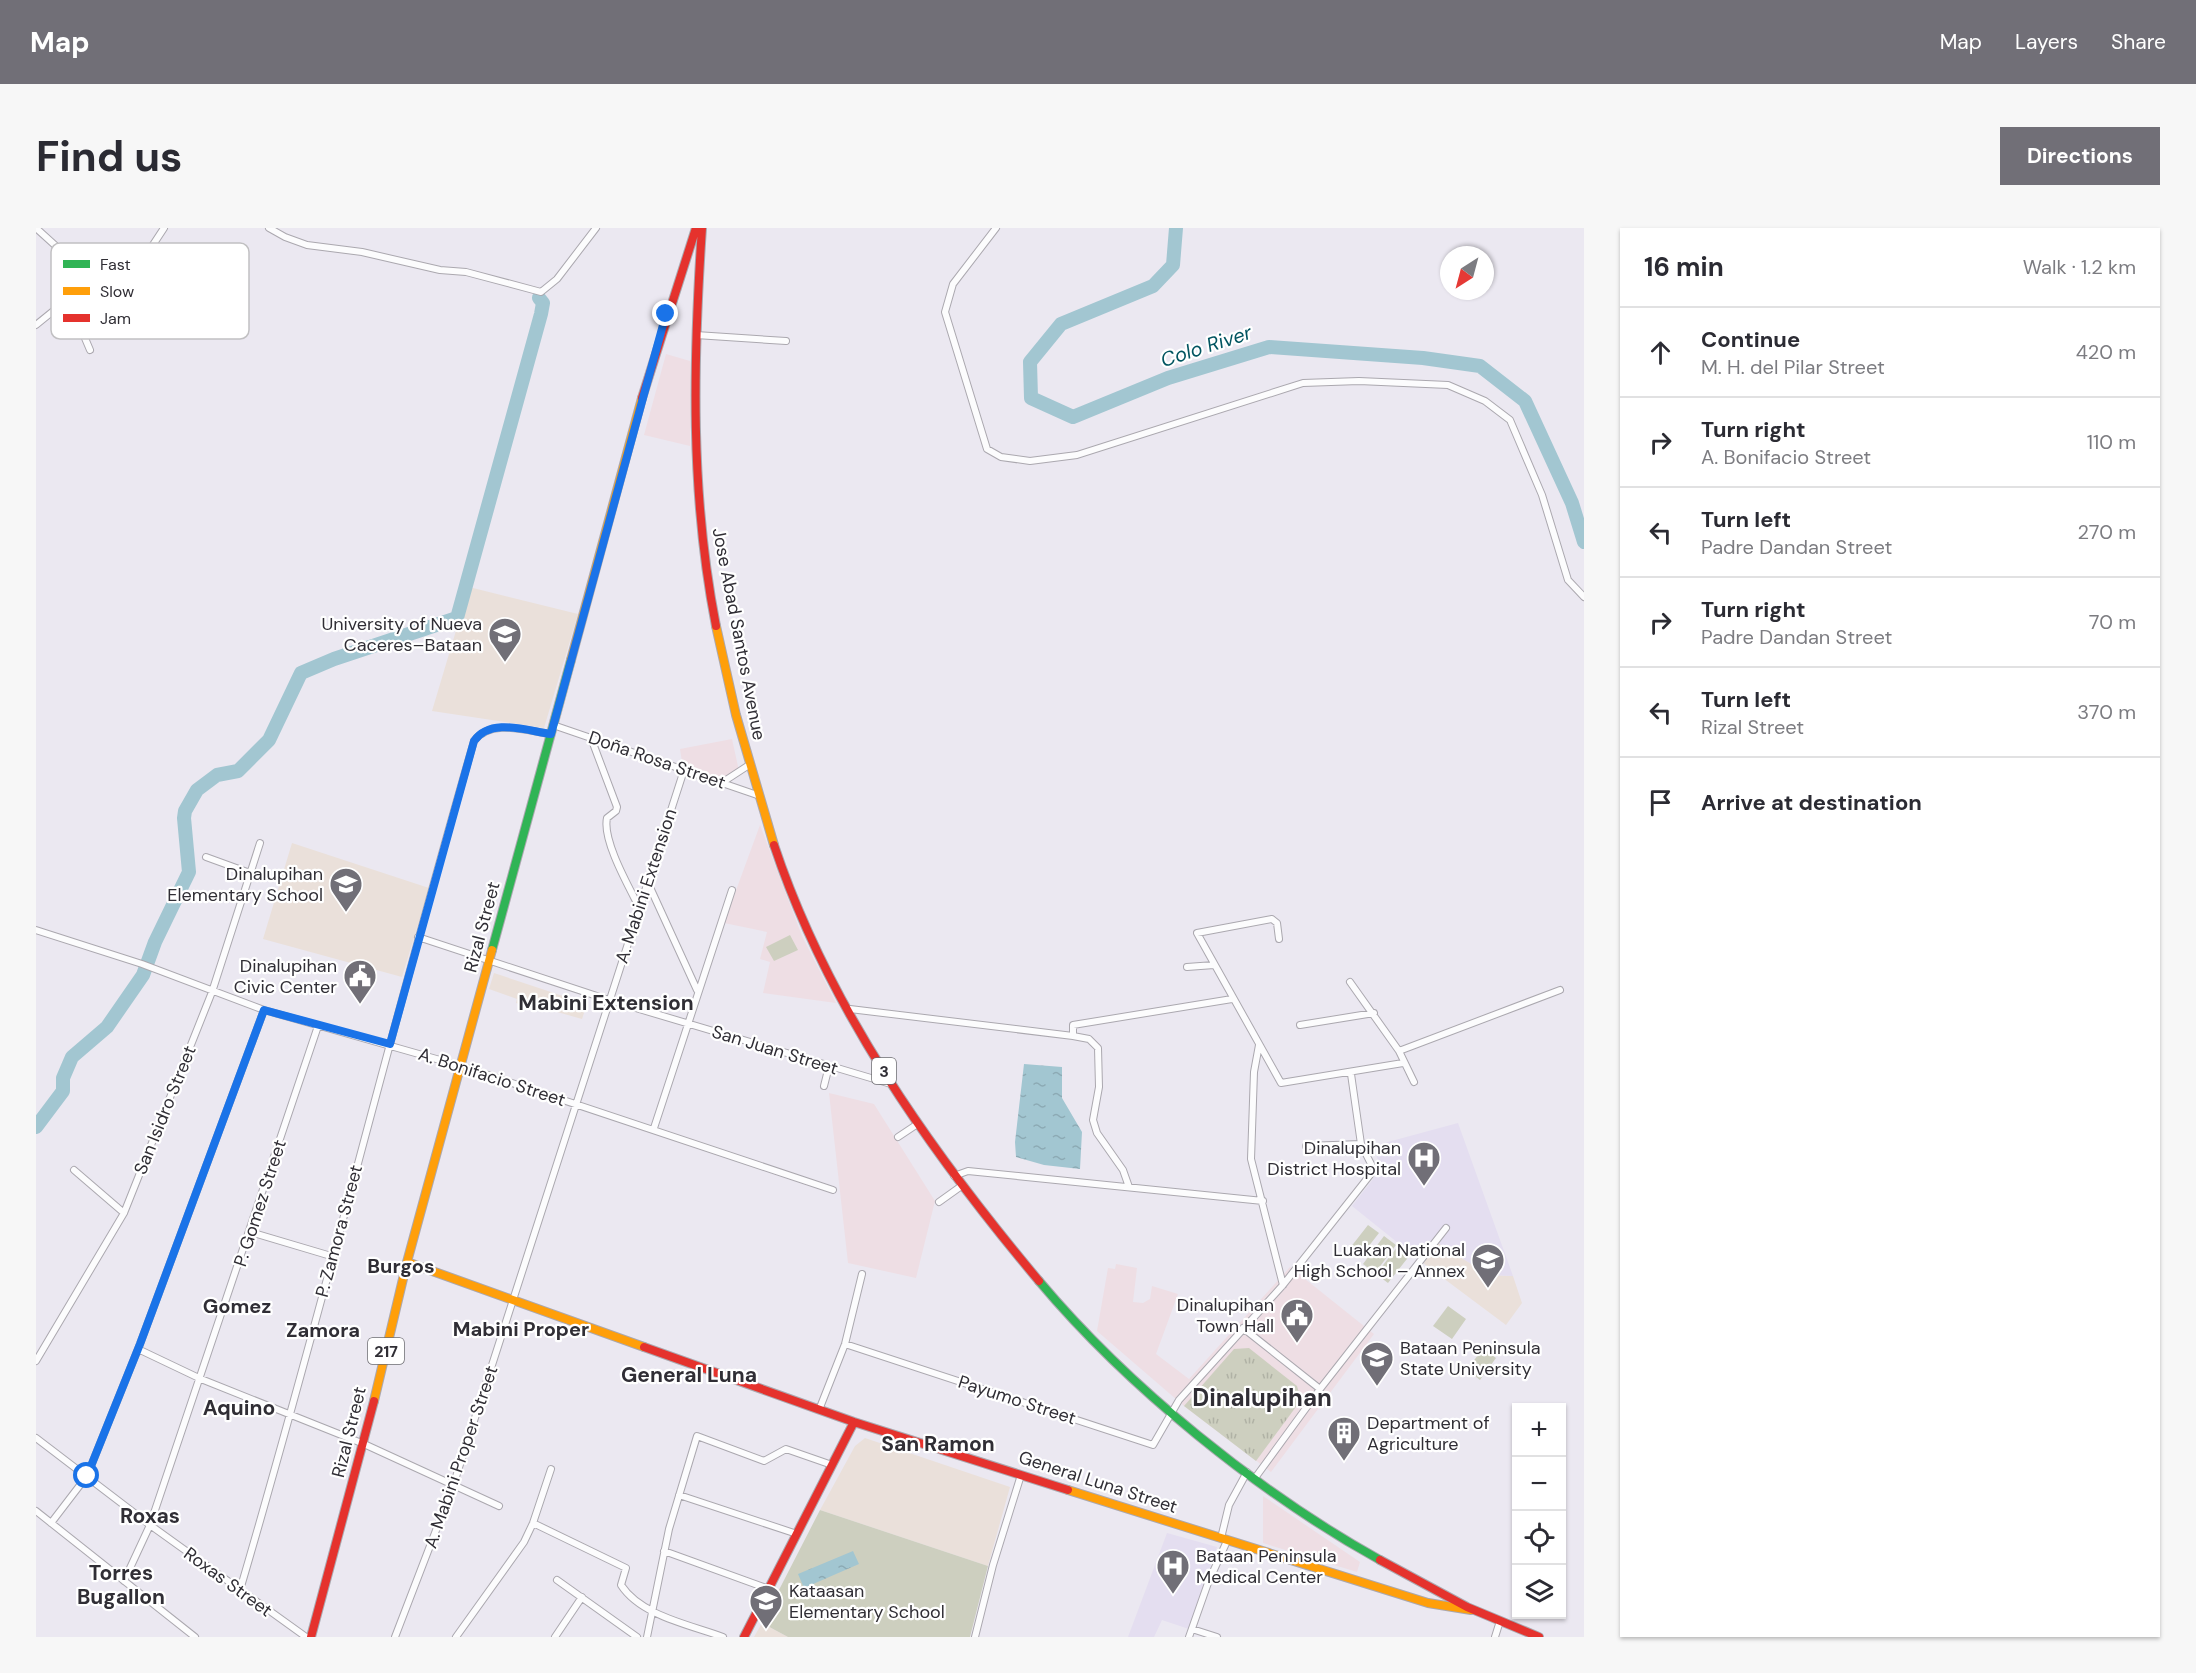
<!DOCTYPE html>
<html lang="en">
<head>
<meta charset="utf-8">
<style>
	body { margin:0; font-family:"DM Sans",sans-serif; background:#f7f7f7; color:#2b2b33 }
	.controls { position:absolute; right:18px; bottom:18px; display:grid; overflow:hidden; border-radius:0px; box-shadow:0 2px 4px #0004 }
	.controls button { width:54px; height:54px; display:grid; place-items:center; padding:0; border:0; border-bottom:2px solid #e1e1e2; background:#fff; color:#2b2b33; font:30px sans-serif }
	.compass { position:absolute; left:1404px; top:18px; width:54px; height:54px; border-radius:50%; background:#fff; box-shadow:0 2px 4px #0004; rotate:216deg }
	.stop { position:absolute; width:18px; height:18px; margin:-14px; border:4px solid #1a73e8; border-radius:50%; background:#fff }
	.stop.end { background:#1a73e8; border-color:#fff; box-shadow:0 2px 6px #0008 }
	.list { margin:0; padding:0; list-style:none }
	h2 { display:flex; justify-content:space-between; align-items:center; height:78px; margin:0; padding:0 24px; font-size:26px }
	h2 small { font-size:20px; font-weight:400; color:#7c7c81 }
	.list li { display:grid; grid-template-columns:39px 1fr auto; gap:18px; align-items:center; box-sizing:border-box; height:90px; padding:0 24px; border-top:2px solid #e1e1e2 }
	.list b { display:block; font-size:22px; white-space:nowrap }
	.list p { margin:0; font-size:20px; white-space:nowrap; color:#7c7c81 }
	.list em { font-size:20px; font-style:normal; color:#7c7c81 }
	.icon { flex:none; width:33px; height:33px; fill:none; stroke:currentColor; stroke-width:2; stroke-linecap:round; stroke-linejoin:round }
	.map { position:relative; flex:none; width:1548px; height:1409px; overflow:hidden; border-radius:0px }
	header { display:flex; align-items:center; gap:36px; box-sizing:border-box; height:84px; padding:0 30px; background:#716f77; color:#fff }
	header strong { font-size:28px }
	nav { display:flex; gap:33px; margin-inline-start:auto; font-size:21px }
	.intro { display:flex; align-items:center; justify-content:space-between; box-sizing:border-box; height:144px; padding:0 36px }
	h1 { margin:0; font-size:42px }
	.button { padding:15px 27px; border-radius:0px; background:#716f77; color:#fff; font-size:21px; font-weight:700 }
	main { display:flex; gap:36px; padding:0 36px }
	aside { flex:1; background:#fff; border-radius:0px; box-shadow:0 2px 4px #0004 }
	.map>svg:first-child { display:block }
	.commercial { fill:#eedee4 }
	.education { fill:#eae0da }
	.built { fill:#e4def0 }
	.grass { fill:url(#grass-tufts) }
	.garden { fill:#cdcfbf }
	.water { fill:url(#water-ripples) }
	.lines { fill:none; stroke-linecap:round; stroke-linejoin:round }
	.river { stroke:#a2c6d1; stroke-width:14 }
	.street-casing { stroke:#aba8af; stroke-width:8 }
	.fast-casing { stroke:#aba8af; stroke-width:10 }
	.slow-casing { stroke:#aba8af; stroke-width:10 }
	.jam-casing { stroke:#aba8af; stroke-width:10 }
	.street { stroke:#fcfcfd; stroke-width:6 }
	.fast { stroke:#30b455; stroke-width:8 }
	.slow { stroke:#ff9f0a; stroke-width:8 }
	.jam { stroke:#e5322d; stroke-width:8 }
	.route { stroke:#1a73e8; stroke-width:8 }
	.labels { text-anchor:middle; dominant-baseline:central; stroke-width:4.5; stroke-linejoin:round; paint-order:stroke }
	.shield { fill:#fff; stroke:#6e6d72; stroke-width:1.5 }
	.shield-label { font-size:16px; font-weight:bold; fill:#302e35 }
	.poi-label { font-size:18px; fill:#302e35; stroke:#fff; text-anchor:end }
	.street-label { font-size:18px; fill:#302e35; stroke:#fff }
	.water-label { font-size:20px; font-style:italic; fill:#015460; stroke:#fff }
	.neighbourhood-label { font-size:20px; font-weight:bold; fill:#302e35; stroke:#fff }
	.quarter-label { font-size:21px; font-weight:bold; fill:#302e35; stroke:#fff }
	.district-label { font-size:24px; font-weight:bold; fill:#302e35; stroke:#fff }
	.key { fill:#fff; stroke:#c1c0c2; stroke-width:1.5 }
	.key-label { font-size:16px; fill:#302e35 }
</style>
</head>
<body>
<header>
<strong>Map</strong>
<nav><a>Map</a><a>Layers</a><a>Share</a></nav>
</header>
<div class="intro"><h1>Find us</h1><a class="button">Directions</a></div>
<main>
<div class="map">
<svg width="1548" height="1409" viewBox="0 0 1548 1409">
	<defs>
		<pattern id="grass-tufts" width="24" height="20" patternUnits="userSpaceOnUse" patternTransform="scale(1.5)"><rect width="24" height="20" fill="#cdcfbf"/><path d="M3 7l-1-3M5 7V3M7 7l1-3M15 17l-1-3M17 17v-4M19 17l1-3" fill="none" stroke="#b0b2a5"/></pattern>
		<pattern id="water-ripples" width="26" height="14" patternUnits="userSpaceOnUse" patternTransform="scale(1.5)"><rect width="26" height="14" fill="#a2c6d1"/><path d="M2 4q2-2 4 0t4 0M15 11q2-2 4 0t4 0" fill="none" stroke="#8caab4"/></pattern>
	</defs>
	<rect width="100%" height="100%" fill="#ebe8f1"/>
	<path class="commercial" d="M630 126 654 133V218L608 207Z
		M696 511 703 543 684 551 647 540 644 521Z
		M724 597 766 708 800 775 727 765 734 734 724 731 731 704 688 695Z
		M793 865 838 876 899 973 880 1050 812 1035Z
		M1080 1036 1101 1040 1097 1074 1107 1075 1114 1071 1116 1058 1142 1066 1120 1126 1153 1151 1254 1039 1338 1106 1235 1244 1148 1178 1061 1103 1072 1040 1079 1041Z
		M1227 1268 1324 1334 1321 1344 1227 1315Z"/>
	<path class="education" d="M433 359 542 386 508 500 396 483Z
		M256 615 393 660 366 749 227 711Z
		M458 745 551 776 546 791 493 776 491 779 480 775 481 771 453 761Z
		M1402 1015 1453 1047 1477 1048 1486 1075 1470 1097 1387 1035Z
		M829 1210 974 1259 952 1338 784 1282 819 1218Z
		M726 1395 752 1409H718Z"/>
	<path class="built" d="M1422 895 1477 1048 1453 1047 1402 1015 1387 1035 1316 978 1345 941 1337 918Z
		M1131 1305 1181 1319 1153 1401 1126 1392 1118 1409H1092Z"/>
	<path class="grass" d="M1213 1120 1261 1158 1265 1172 1220 1233 1148 1178 1198 1121Z"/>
	<path class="garden" d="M754 707 762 722 738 733 730 719Z
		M1332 997 1343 1005 1325 1028 1314 1020Z
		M1348 1008 1360 1017 1339 1045 1327 1036Z
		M1362 1018 1374 1027 1352 1055 1340 1046Z
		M1412 1078 1430 1091 1416 1111 1397 1098Z
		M1447 1120 1460 1130 1444 1152 1431 1142Z
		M784 1282 952 1338 934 1409H752L726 1395Z"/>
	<path class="water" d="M988 836 1026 839V870L1046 904 1044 941 1008 937 980 929 979 914Z
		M817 1323 823 1336 768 1360 762 1346Z"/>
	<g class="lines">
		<path class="river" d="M1140 0 1137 37 1117 58 1025 96 994 134 995 170 1037 189 1132 150 1233 119 1387 130 1444 138 1489 173 1536 275 1548 314
			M0 899 27 863V850L36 829 71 799 107 747 119 714 153 644 148 590 149 583 161 562 181 547 202 543 233 512 265 445 298 431 421 390 505 86 507 75 503 70"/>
		<g class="street-casing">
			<path id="street" d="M0 0 32 29 53 54 0 97
				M233 0 249 9 271 17 326 24 404 42 430 44 505 64 521 51 560 0
				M960 0 917 56 909 84 951 221 965 229 994 233 1041 227 1267 155 1323 153 1412 157 1449 173 1474 192 1506 267 1532 352 1548 369
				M53 54 83 30 99 34 107 32 128 0
				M30 75 43 96 54 122
				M660 107 750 113
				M517 497 724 568
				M555 510 581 579 580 583 571 590C566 612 593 659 603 679
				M687 554 713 537
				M170 629 214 645
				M612 655 661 762
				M0 702 106 736 228 782 425 838 797 962
				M382 709 573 772 855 856
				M1243 711 1241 695 1236 691 1161 705 1245 855 1367 835
				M1151 739 1178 737
				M1314 754 1363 823 1378 854
				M814 781 1037 808V797L1196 771
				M1264 797 1338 785
				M1037 808 1053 811 1062 820 1063 859 1057 892 1061 905 1087 942 1093 959
				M1223 817 1218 844 1215 931 1247 1057
				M1363 823 1524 762
				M788 858 793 838
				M618 900 696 662
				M862 909 880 897
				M1270 918 1325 916
				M38 942 88 985
				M918 948 932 943 1227 973
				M903 974 924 959
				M214 1004 295 1028
				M1207 1100 1284 1161
				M809 1116 1117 1217 1143 1172 1247 1057 1338 942 1325 916 1315 846
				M102 1121 165 1151 328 1216 463 1278
				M0 1133 88 985 176 764 224 615
				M783 1182 809 1116 826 1046
				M0 1210 114 1297 270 1409
				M1219 1250 1284 1161 1410 1000
				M643 1267 761 1306
				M0 1283 159 1409
				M15 1295 51 1248 104 1116 228 782
				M497 1295 590 1340 585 1357C605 1388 655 1397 687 1409
				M1185 1310 1193 1277 1211 1244
				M628 1323 733 1361
				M521 1352 601 1409
				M88 1353 114 1297 282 798
				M204 1362C287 1081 356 795 438 513 455 490 491 503 515 506
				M1156 1401 1181 1409
				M359 1409 417 1258 648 542
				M420 1409 488 1314 497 1295 515 1241
				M519 1409 546 1369
				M611 1409 633 1301 661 1208 728 1233 750 1221 796 1237
				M939 1409 957 1337 985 1247
				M1153 1409 1172 1355 1191 1313
				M1459 1409 1464 1393"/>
		</g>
		<g class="fast-casing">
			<path id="fast" d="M456 722 535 432
				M1003 1053C1092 1159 1223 1265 1344 1332"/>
		</g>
		<g class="slow-casing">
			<path id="slow" d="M680 398 700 487 738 617
				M535 432 606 170
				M371 1034 608 1119
				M338 1173 371 1034 456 722
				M1032 1262 1392 1375 1435 1382"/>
		</g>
		<g class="jam-casing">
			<path id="jam" d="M666 0C657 134 654 266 680 398
				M606 170 660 0
				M738 617C792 779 894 923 1003 1053
				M608 1119 818 1194 1032 1262
				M1344 1332 1431 1379 1503 1409
				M275 1409 338 1173
				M708 1409 818 1194"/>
		</g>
		<use href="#street" class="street"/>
		<use href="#fast" class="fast"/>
		<use href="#slow" class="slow"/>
		<use href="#jam" class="jam"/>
	</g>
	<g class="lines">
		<path class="route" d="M51 1248 104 1116 228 782 354 816 438 513C455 489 491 503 515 506L630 86"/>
	</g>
	<defs>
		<g id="university-pin" transform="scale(1.725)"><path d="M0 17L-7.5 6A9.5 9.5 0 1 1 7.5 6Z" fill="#716f77" stroke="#fff"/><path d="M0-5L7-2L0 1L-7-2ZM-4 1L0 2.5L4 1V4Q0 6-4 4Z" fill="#fff"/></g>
		<g id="school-pin" transform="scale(1.725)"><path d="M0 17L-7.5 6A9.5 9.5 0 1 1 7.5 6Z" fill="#716f77" stroke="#fff"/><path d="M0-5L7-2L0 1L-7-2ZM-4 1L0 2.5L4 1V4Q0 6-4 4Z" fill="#fff"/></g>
		<g id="civic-pin" transform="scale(1.725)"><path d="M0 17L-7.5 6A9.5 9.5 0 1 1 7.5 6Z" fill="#716f77" stroke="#fff"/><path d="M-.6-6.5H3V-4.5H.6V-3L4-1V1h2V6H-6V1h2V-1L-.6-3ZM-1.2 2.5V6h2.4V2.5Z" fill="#fff"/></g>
		<g id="hospital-pin" transform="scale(1.725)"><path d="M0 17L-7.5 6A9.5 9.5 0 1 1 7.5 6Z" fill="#716f77" stroke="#fff"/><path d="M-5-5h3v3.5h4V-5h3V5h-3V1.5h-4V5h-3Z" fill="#fff"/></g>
		<g id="building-pin" transform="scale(1.725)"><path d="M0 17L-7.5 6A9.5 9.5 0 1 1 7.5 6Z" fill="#716f77" stroke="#fff"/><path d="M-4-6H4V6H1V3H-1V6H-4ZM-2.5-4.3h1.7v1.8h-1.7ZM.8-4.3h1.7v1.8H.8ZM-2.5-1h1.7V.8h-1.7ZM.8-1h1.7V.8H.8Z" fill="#fff"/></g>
	</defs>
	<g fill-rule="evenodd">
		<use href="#university-pin" x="469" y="406"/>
		<use href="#school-pin" x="310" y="656"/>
		<use href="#civic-pin" x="324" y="748"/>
		<use href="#hospital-pin" x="1388" y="930"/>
		<use href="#school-pin" x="1452" y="1032"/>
		<use href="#civic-pin" x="1261" y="1087"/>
		<use href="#university-pin" x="1341" y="1130"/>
		<use href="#building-pin" x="1308" y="1205"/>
		<use href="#hospital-pin" x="1137" y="1338"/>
		<use href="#school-pin" x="730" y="1373"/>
	</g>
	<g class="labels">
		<g class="shield">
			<rect x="836" y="830" width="24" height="26" rx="4.5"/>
			<rect x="332" y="1110" width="36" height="26" rx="4.5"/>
		</g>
		<g class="shield-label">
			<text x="848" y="843">3</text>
			<text x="350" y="1123">217</text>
		</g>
		<g class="poi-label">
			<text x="446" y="396">University of Nueva<tspan x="446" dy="21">Caceres–Bataan</tspan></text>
			<text x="287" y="646">Dinalupihan<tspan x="287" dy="21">Elementary School</tspan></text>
			<text x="301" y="738">Dinalupihan<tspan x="301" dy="21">Civic Center</tspan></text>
			<text x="1365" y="920">Dinalupihan<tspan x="1365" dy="21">District Hospital</tspan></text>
			<text x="1429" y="1022">Luakan National<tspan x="1429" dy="21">High School – Annex</tspan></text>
			<text x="1238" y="1077">Dinalupihan<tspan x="1238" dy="21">Town Hall</tspan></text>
			<text x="1364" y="1120" text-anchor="start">Bataan Peninsula<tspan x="1364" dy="21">State University</tspan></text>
			<text x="1331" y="1195" text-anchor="start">Department of<tspan x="1331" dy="21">Agriculture</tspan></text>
			<text x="1160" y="1328" text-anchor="start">Bataan Peninsula<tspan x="1160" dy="21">Medical Center</tspan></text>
			<text x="753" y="1363" text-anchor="start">Kataasan<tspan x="753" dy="21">Elementary School</tspan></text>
		</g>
		<g class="street-label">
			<text transform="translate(703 406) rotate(79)">Jose Abad Santos Avenue</text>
			<text transform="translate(621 532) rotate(19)">Doña Rosa Street</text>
			<text transform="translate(610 658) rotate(-72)">A. Mabini Extension</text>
			<text transform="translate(446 699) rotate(-75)">Rizal Street</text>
			<text transform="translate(739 822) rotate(17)">San Juan Street</text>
			<text transform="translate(456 849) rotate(18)">A. Bonifacio Street</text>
			<text transform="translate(129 882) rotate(-68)">San Isidro Street</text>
			<text transform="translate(224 975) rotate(-72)">P. Gomez Street</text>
			<text transform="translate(303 1003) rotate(-75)">P. Zamora Street</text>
			<text transform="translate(981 1172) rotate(18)">Payumo Street</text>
			<text transform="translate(313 1204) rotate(-76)">Rizal Street</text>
			<text transform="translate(425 1229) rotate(-71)">A. Mabini Proper Street</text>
			<text transform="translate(1062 1254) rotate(18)">General Luna Street</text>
			<text transform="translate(192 1354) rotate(36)">Roxas Street</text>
		</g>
		<g class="water-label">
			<text transform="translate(1170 118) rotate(-18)">Colo River</text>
		</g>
		<g class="neighbourhood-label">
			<text x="365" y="1038">Burgos</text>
			<text x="201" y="1078">Gomez</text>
			<text x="485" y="1101">Mabini Proper</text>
			<text x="287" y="1102">Zamora</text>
		</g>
		<g class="quarter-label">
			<text x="570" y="775">Mabini Extension</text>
			<text x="653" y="1147">General Luna</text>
			<text x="203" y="1180">Aquino</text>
			<text x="902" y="1216">San Ramon</text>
			<text x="114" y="1288">Roxas</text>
			<text x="85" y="1345">Torres<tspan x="85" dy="24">Bugallon</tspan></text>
		</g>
		<g class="district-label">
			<text x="1226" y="1169">Dinalupihan</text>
		</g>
	</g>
	<rect x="15" y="15" width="198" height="96" rx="9" class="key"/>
	<rect x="27" y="32" width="27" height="8" fill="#30b455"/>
	<rect x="27" y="59" width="27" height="8" fill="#ff9f0a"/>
	<rect x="27" y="86" width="27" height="8" fill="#e5322d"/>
	<g class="key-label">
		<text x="64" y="42">Fast</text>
		<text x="64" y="69">Slow</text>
		<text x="64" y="96">Jam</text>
	</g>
</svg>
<div class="controls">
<button>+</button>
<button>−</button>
<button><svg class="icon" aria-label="locate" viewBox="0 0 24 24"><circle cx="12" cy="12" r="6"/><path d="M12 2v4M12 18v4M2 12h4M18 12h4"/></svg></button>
<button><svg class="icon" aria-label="layers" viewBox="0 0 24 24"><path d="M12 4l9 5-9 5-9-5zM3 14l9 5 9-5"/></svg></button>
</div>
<svg class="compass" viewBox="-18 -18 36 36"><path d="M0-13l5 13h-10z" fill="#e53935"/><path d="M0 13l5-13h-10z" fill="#7c7c81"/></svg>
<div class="stop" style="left:51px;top:1248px"></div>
<div class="stop end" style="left:630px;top:86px"></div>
</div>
<aside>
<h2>16 min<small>Walk · 1.2 km</small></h2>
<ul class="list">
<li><svg class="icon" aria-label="ahead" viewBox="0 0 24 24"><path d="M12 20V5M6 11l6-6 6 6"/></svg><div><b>Continue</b><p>M. H. del Pilar Street</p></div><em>420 m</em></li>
<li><svg class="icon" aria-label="right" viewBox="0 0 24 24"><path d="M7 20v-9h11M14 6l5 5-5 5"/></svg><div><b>Turn right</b><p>A. Bonifacio Street</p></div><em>110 m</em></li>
<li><svg class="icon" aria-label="left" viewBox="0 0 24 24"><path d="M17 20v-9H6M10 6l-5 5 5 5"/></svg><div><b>Turn left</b><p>Padre Dandan Street</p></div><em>270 m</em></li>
<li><svg class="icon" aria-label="right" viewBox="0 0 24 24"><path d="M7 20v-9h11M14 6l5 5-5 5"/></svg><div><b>Turn right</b><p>Padre Dandan Street</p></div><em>70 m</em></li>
<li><svg class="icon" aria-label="left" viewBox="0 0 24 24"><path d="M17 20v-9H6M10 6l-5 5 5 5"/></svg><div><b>Turn left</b><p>Rizal Street</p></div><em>370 m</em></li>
<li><svg class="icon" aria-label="arrive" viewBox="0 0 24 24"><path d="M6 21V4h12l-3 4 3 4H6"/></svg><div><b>Arrive at destination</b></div></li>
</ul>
</aside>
</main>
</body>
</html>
